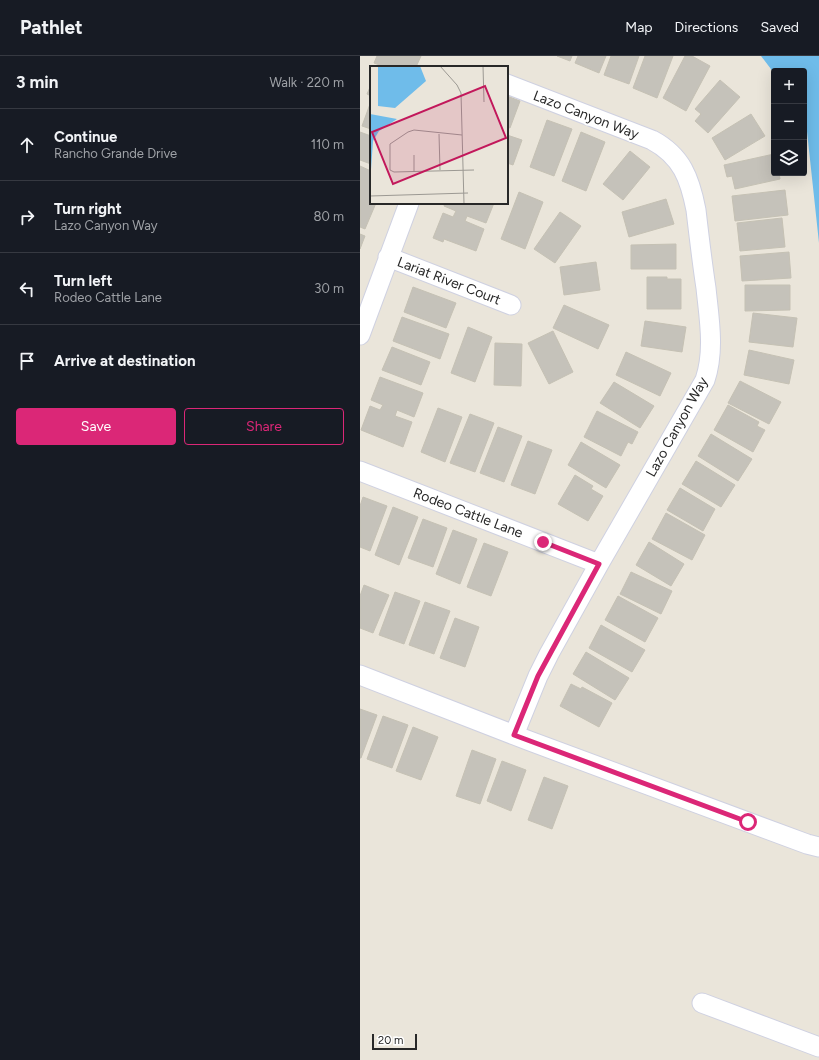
<!DOCTYPE html>
<html lang="en">
<head>
<meta charset="utf-8">
<style>
	body { margin:0; font-family:Figtree,sans-serif; background:#242831; color:#f1f3f6 }
	.controls { position:absolute; right:12px; top:12px; display:grid; overflow:hidden; border-radius:4px; box-shadow:0 4px 16px #0002 }
	.controls button { width:36px; height:36px; display:grid; place-items:center; padding:0; border:0; border-bottom:1px solid #363941; background:#171b24; color:#f1f3f6; font:20px sans-serif }
	.scale { position:absolute; left:12px; bottom:10px; width:45px; box-sizing:border-box; padding-left:4px; border:2px solid #282828; border-top:0; font-size:11px; line-height:14px; white-space:nowrap; color:#282828; -webkit-text-stroke:3px #fff; paint-order:stroke }
	.stop { position:absolute; width:12px; height:12px; margin:-9px; border:3px solid #db2777; border-radius:50%; background:#fff }
	.stop.end { background:#db2777; border-color:#fff; box-shadow:0 1px 4px #0008 }
	.list { margin:0; padding:0; list-style:none }
	h2 { display:flex; justify-content:space-between; align-items:center; height:52px; margin:0; padding:0 16px; font-size:17px }
	h2 small { font-size:13px; font-weight:400; color:#9ea1a6 }
	.list li { display:grid; grid-template-columns:26px 1fr auto; gap:12px; align-items:center; box-sizing:border-box; height:72px; padding:0 16px; border-top:1px solid #363941 }
	.list b { display:block; font-size:15px; white-space:nowrap }
	.list p { margin:0; font-size:13px; white-space:nowrap; color:#9ea1a6 }
	.list em { font-size:13px; font-style:normal; color:#9ea1a6 }
	.actions { display:flex; gap:8px; padding:12px 16px }
	.actions a { flex:1; padding:9px 0; border:1px solid #db2777; border-radius:4px; text-align:center; font-size:14px; color:#db2777 }
	.actions .main { background:#db2777; color:#fff }
	.icon { flex:none; width:22px; height:22px; fill:none; stroke:currentColor; stroke-width:2; stroke-linecap:round; stroke-linejoin:round }
	.map { position:relative; flex:none; width:459px; height:1004px; overflow:hidden }
	header { display:flex; align-items:center; gap:24px; box-sizing:border-box; height:56px; padding:0 20px; background:#171b24; border-bottom:1px solid #363941 }
	header strong { font-size:19px }
	nav { display:flex; gap:22px; margin-inline-start:auto; font-size:14px }
	main { display:flex }
	aside { flex:1; background:#171b24 }
	.map>svg:first-child { display:block }
	.water { fill:#6fbcea }
	.building { fill:#c5c2ba; stroke:#c5c1b4 }
	.lines { fill:none; stroke-linecap:round; stroke-linejoin:round }
	.minor-casing { stroke:#cfd1e1; stroke-width:21 }
	.minor { stroke:#fff; stroke-width:19 }
	.route { stroke:#db2777; stroke-width:5 }
	.labels { text-anchor:middle; dominant-baseline:central; stroke-width:4; stroke-linejoin:round; paint-order:stroke }
	.street-label { font-size:14px; fill:#282828; stroke:#fff }
	.inset-road { fill:none; stroke:#9c9993; stroke-width:1 }
	.view { fill:#c2185b; fill-opacity:0.15; stroke:#c2185b; stroke-width:2 }
	.inset-edge { fill:none; stroke:#282828; stroke-width:2 }
</style>
</head>
<body>
<header>
<strong>Pathlet</strong>
<nav><a>Map</a><a>Directions</a><a>Saved</a></nav>
</header>
<main>
<aside>
<h2>3 min<small>Walk · 220 m</small></h2>
<ul class="list">
<li><svg class="icon" aria-label="ahead" viewBox="0 0 24 24"><path d="M12 20V5M6 11l6-6 6 6"/></svg><div><b>Continue</b><p>Rancho Grande Drive</p></div><em>110 m</em></li>
<li><svg class="icon" aria-label="right" viewBox="0 0 24 24"><path d="M7 20v-9h11M14 6l5 5-5 5"/></svg><div><b>Turn right</b><p>Lazo Canyon Way</p></div><em>80 m</em></li>
<li><svg class="icon" aria-label="left" viewBox="0 0 24 24"><path d="M17 20v-9H6M10 6l-5 5 5 5"/></svg><div><b>Turn left</b><p>Rodeo Cattle Lane</p></div><em>30 m</em></li>
<li><svg class="icon" aria-label="arrive" viewBox="0 0 24 24"><path d="M6 21V4h12l-3 4 3 4H6"/></svg><div><b>Arrive at destination</b></div></li>
</ul>
<div class="actions"><a class="main">Save</a><a>Share</a></div>
</aside>
<div class="map">
<svg width="459" height="1004" viewBox="0 0 459 1004">
	<rect width="100%" height="100%" fill="#eae5da"/>
	<path class="water" d="M401 0H459V187L445 57 444 55V15H414V17Z"/>
	<path class="building" d="M17 0H61L56 11H25L14 7Z
		M197 0H212L210 5Z
		M218 0H246L239 17 215 7Z
		M251 0H279L269 28 244 19Z
		M285 0H313L297 42 273 32Z
		M325 0H332L350 10 326 55 303 42Z
		M360 24 380 41 348 77 335 65 341 58 335 53Z
		M11 29V40L7 38Z
		M147 40 160 45 150 72 147 71Z
		M10 48H11V73L2 70Z
		M391 58 405 80 365 104 352 82Z
		M187 64 212 73 194 120 170 111Z
		M0 76 11 80V108L0 104Z
		M221 76 245 86 226 135 202 125Z
		M147 79 162 84 153 109 147 107Z
		M270 95 290 111 263 144 243 128Z
		M414 98V117H419L420 123 375 133 372 120 367 121 364 109Z
		M0 110 11 115V147H16L5 173 0 171Z
		M425 134 428 159 375 165 372 140Z
		M159 136 183 146 165 193 141 183Z
		M306 143 314 168 269 181 262 156Z
		M85 147H134L126 167 107 160 105 165 124 173 116 195 84 183 83 186 73 182 83 157 93 161 96 155 84 150Z
		M200 156 221 170 195 207 174 193Z
		M422 162 425 191 380 195 377 167Z
		M0 178 5 180 0 193Z
		M316 188V213H271V189Z
		M429 196 431 222 382 225 380 200Z
		M236 206 240 234 204 239 200 211Z
		M287 221H307V223H321V253H287Z
		M385 229H430V254L385 255Z
		M53 231 96 247 86 272 44 256Z
		M204 249 249 269 238 293 193 272Z
		M393 257 437 262 433 291 389 286Z
		M42 261 89 278 80 303 33 285Z
		M285 265 326 271 322 296 281 290Z
		M108 271 132 281 115 326 91 317Z
		M193 275 213 316 189 328 168 287Z
		M135 287 162 288 161 330 134 329Z
		M32 291 70 306 61 329 22 314Z
		M389 294 434 304 429 328 384 319Z
		M266 296 311 317 300 340 256 319Z
		M20 321 63 337 54 361 37 354 35 360 52 366 43 391 1 374 10 350 20 354 23 349 11 344Z
		M380 325 421 346 409 368 368 347Z
		M254 326 294 350 280 372 240 347Z
		M368 349 399 366 397 370 405 374 393 396 354 374Z
		M78 352 102 361 85 406 61 396Z
		M237 355 278 376 272 388 268 386 261 400 224 381Z
		M110 358 134 367 115 416 90 407Z
		M138 371 162 380 144 426 120 417Z
		M351 378 392 403 378 425 338 400Z
		M168 385 192 394 175 438 151 429Z
		M221 386 260 409 246 432 208 409Z
		M336 405 375 429 361 451 322 428Z
		M215 419 233 430 231 433 243 440 228 465 198 448Z
		M320 432 355 453 343 475 307 454Z
		M3 441 27 450 10 495 0 491V450Z
		M33 451 58 461 39 509 15 499Z
		M306 457 345 479 332 504 292 483Z
		M63 463 87 472 73 511 48 502Z
		M93 474 117 483 100 528 76 518Z
		M289 486 324 508 311 530 276 509Z
		M124 487 148 496 131 540 107 531Z
		M271 516 312 535 301 558 260 538Z
		M4 529 29 539 13 577 0 572V540Z
		M35 536 60 545 44 588 19 579Z
		M258 540 298 562 285 586 245 564Z
		M65 546 90 555 74 598 49 589Z
		M95 562 119 571 105 611 80 602Z
		M241 569 285 594 272 616 229 592Z
		M226 596 269 622 255 644 213 618Z
		M211 628 221 633 222 631 252 647 239 671 200 650Z
		M0 653 17 659 1 702H0Z
		M23 660 48 669 32 712 7 703Z
		M53 671 78 681 61 724 36 715Z
		M112 694 136 703 120 748 96 740Z
		M142 705 166 714 151 755 127 745Z
		M184 721 208 730 192 773 168 764Z"/>
	<g class="lines">
		<g class="minor-casing">
			<path id="minor" d="M147 28 292 84C322 100 330 123 336 154 339 180 342 206 346 232 349 262 355 294 345 324L239 508 189 598 178 620 154 679
				M28 201 151 249
				M0 279 49 147
				M0 415 239 508
				M0 619 167 684 447 788 459 791
				M342 947 459 991"/>
		</g>
		<use href="#minor" class="minor"/>
	</g>
	<g class="lines">
		<path class="route" d="M183 486 239 508 178 620 154 679 388 766"/>
	</g>
	<g class="labels">
		<g class="street-label">
			<text transform="translate(226 59) rotate(21)">Lazo Canyon Way</text>
			<text transform="translate(89 225) rotate(21)">Lariat River Court</text>
			<text transform="translate(317 371) rotate(-61)">Lazo Canyon Way</text>
			<text transform="translate(108 457) rotate(21)">Rodeo Cattle Lane</text>
		</g>
	</g>
	<g transform="translate(10 10)">
		<rect width="138" height="138" fill="#eae5da"/>
		<path d="M8 0H50L56 15 25 42 8 40ZM0 48 27 53 9 65 3 75 0 118Z" fill="#6fbcea"/>
		<path class="inset-road" d="M70 0 87 19 91 27 94 138M113 0 114 36M69 68 70 104M92 69 44 64 38 66 20 78V104L24 106 104 104M44 89V105M0 130 98 127"/>
		<path class="view" d="M115 20 136 72 23 118 2 66Z"/>
		<rect width="138" height="138" class="inset-edge"/>
	</g>
</svg>
<div class="controls">
<button>+</button>
<button>−</button>
<button><svg class="icon" aria-label="layers" viewBox="0 0 24 24"><path d="M12 4l9 5-9 5-9-5zM3 14l9 5 9-5"/></svg></button>
</div>
<div class="scale">20 m</div>
<div class="stop" style="left:388px;top:766px"></div>
<div class="stop end" style="left:183px;top:486px"></div>
</div>
</main>
</body>
</html>
